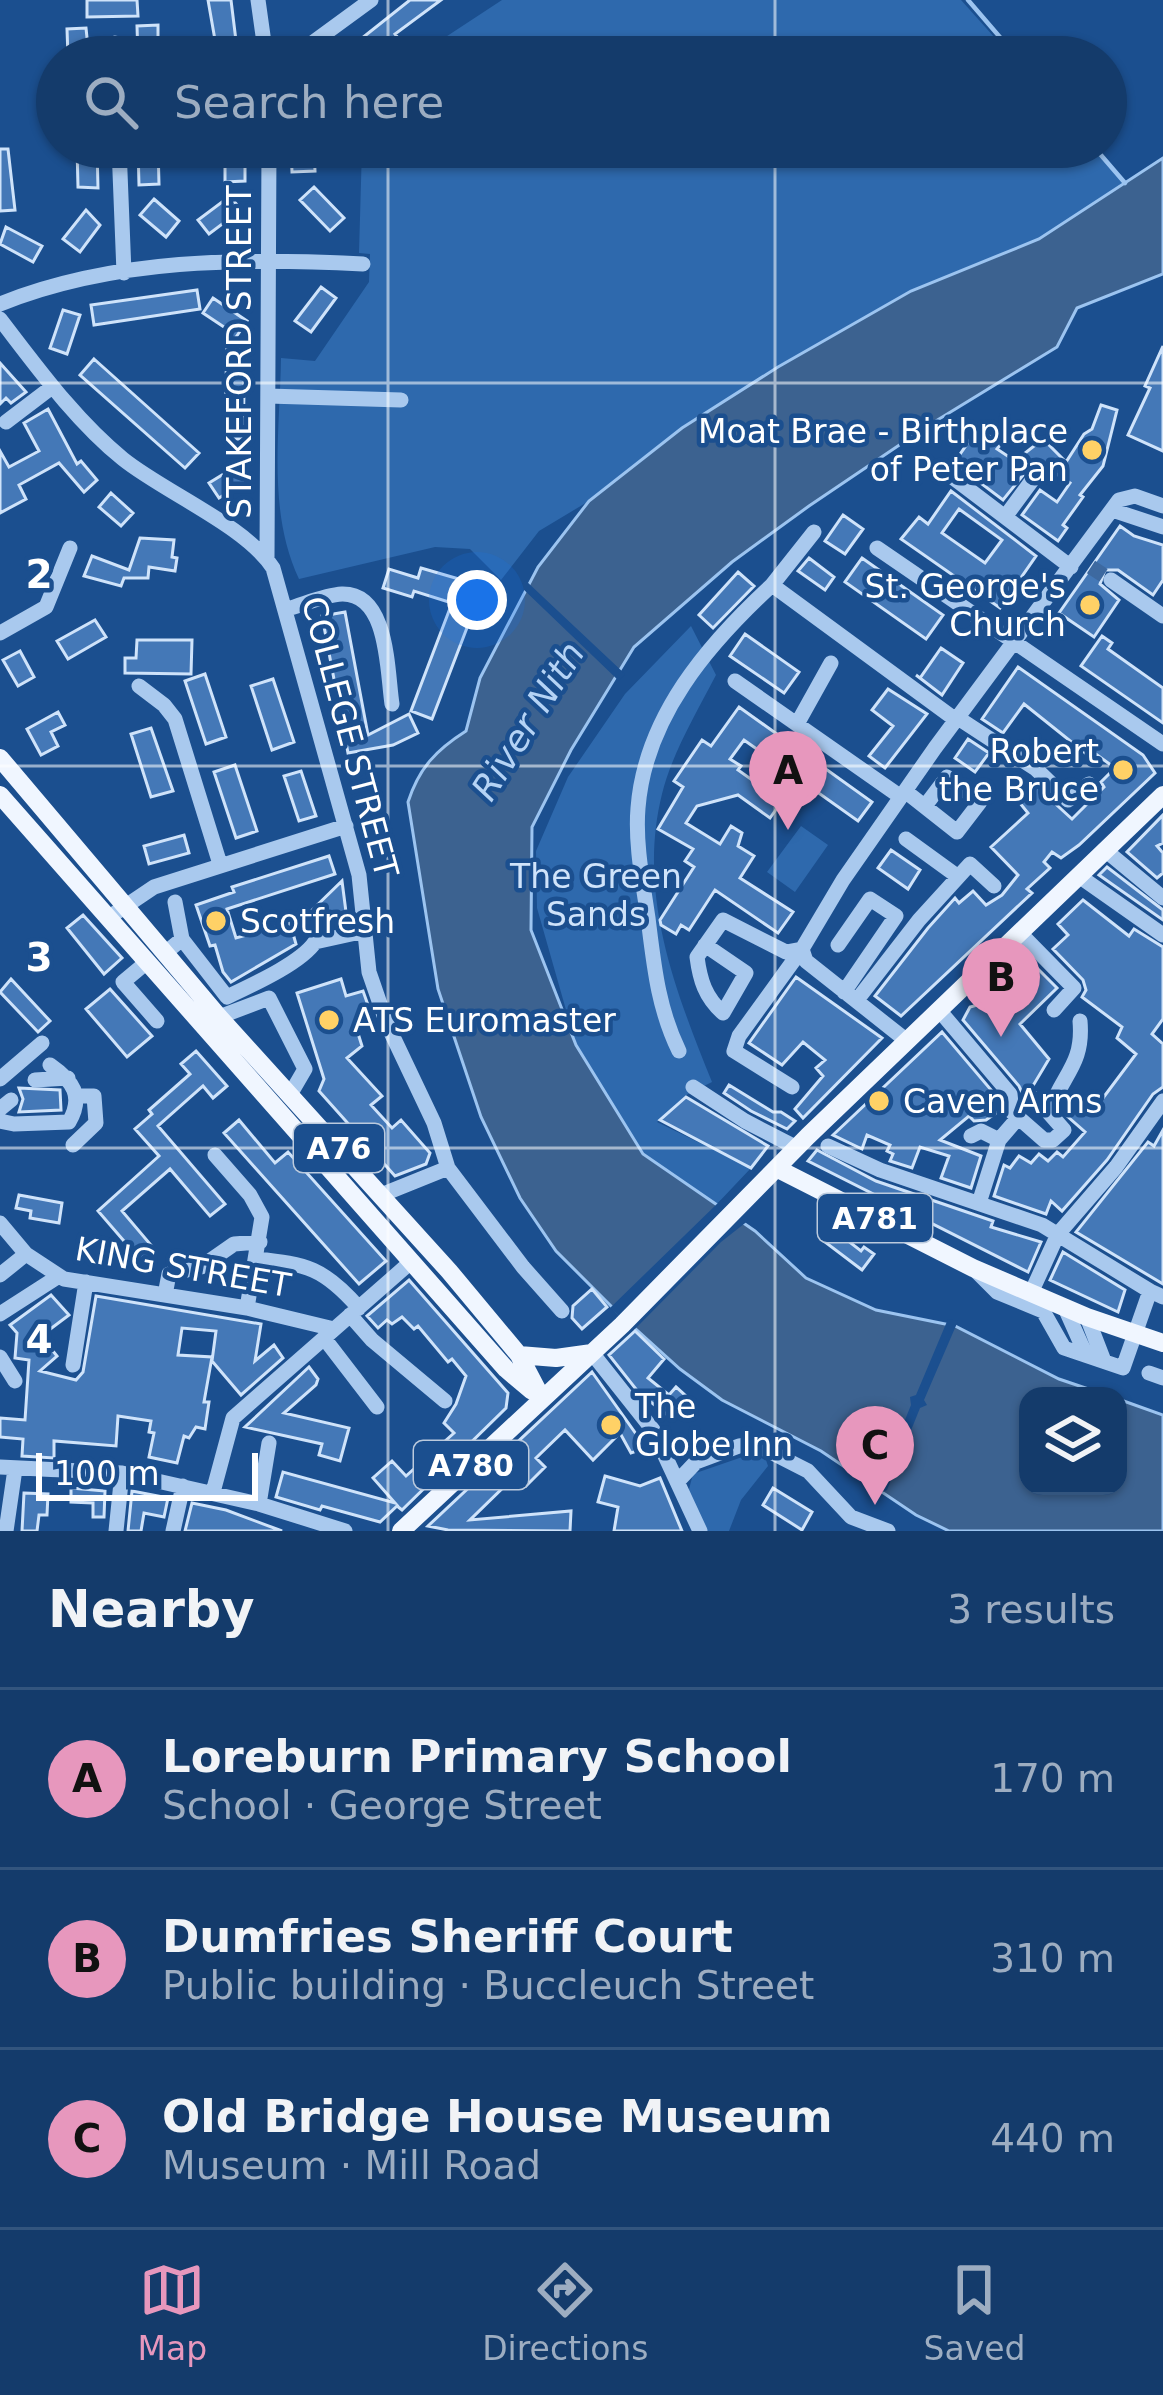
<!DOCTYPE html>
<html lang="en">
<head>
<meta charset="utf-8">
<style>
	body { margin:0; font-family:"DejaVu Sans",sans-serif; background:#1d4271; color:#f1f3f6 }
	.controls { position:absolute; right:36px; bottom:36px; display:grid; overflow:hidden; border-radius:24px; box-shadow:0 3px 9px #0004 }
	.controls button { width:108px; height:108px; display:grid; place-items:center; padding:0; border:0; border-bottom:3px solid #33557e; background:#143b6b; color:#f1f3f6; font:60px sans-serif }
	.scale { position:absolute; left:36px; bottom:30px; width:222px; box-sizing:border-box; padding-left:12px; border:6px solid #fff; border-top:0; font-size:33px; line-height:42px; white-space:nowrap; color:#fff; -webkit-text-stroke:9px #1b4f8f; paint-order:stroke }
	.you { position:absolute; left:477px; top:600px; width:42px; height:42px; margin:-30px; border:9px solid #fff; border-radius:50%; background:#1a73e8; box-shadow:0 0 0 18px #1a73e833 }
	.badge { display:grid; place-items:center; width:78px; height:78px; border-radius:50%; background:#e797bd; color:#111; font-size:39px; font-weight:700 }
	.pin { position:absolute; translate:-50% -99px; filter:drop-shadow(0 3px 6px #0008) }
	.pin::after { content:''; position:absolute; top:63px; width:42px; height:36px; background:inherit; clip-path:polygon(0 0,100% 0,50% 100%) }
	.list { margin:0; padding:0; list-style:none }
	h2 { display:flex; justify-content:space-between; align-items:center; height:156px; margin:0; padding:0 48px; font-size:51px }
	h2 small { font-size:39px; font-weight:400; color:#9dadc1 }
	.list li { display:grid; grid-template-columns:78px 1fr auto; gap:36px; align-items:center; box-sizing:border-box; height:180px; padding:0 48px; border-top:3px solid #33557e }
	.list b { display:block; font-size:45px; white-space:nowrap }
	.list p { margin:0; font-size:39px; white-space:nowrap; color:#9dadc1 }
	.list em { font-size:39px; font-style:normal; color:#9dadc1 }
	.icon { flex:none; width:66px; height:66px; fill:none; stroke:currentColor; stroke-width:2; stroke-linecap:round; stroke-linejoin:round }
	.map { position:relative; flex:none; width:1163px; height:1531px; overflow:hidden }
	.search { position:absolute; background:#143b6b; box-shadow:0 3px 9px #0004; left:36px; right:36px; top:36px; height:132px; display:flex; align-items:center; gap:30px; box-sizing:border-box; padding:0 42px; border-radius:66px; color:#9dadc1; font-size:45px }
	.sheet { height:696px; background:#143b6b }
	nav { display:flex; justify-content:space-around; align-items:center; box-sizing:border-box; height:168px; border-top:3px solid #33557e; background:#143b6b; font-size:33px; color:#9dadc1 }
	nav a { display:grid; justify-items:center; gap:6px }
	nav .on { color:#e797bd }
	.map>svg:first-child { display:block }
	.green { fill:#2e69ad }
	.water { fill:#3c6290; stroke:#9cc4f0; stroke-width:3 }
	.pier { fill:#1b4f8f }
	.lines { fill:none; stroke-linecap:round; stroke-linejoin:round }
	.stream { stroke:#9cc4f0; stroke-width:4.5 }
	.building { fill:#4478b7; stroke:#cfe3fa; stroke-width:3; fill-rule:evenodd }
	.minor-tunnel { stroke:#3d69a0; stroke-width:15; stroke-dasharray:15 8; stroke-linecap:butt }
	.minor { stroke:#a9c9ee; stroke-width:15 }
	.major { stroke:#f0f6ff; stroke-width:18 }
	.grid { fill:none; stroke:#fff; stroke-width:3; stroke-opacity:0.55 }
	.poi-dot { fill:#ffd166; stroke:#1b4f8f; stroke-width:4.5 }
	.labels { text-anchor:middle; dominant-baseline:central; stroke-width:9; stroke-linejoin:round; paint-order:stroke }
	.shield { fill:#1b4f8f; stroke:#bbcadd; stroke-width:3 }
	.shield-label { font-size:30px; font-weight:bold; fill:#fff }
	.street-label { font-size:33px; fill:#fff; stroke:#1b4f8f }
	.poi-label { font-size:33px; fill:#fff; stroke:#1b4f8f; text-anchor:start }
	.park-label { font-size:33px; fill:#cfe3fa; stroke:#1b4f8f }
	.water-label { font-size:36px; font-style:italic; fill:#b5d3f5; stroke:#1b4f8f }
	.grid-label { font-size:39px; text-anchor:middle; font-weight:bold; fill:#fff; stroke:#1b4f8f; stroke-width:9; stroke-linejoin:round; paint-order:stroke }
</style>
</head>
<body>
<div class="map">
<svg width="1163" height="1531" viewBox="0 0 1163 1531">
	<rect width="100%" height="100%" fill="#1b4f8f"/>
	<path class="green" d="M502 0H961L1012 57H424L435 44Z
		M362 147H1092L1125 183 1039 239 911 291 778 367 682 428 589 501 539 531 501 580 470 549 435 547 299 579C267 511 280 432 281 358L315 361 369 282 370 254 359 253Z
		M691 626 716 675C697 712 672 753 662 794 637 894 675 990 712 1082L688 1094 657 1122 751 1168 716 1205 643 1154 613 1109 576 1045 537 908 536 851 568 777 625 694Z
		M801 826 828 845 795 892 767 872Z
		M751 1454 766 1460 768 1466 741 1500 729 1531H706L688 1493 693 1474Z"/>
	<path class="water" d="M1163 158V274L1077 308 1057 347 926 427 809 506 732 562 634 647 571 750 532 827 531 930 576 1045 643 1154 755 1231 806 1278 876 1310 955 1326 1059 1379 1109 1396H1028V1486H1118V1399L1163 1415V1531H949L916 1515 821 1451 722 1400 680 1369 617 1312 556 1251 520 1198 481 1117 438 989 408 802C419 768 436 750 466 731L480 678 538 567 589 501 682 428 778 367 911 291 1039 239Z"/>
	<path class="pier" d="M525 580 625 674 619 681 521 587Z
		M721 1200 749 1220 721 1242 634 1330 610 1308Z
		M948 1319 958 1321 924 1400 927 1405 920 1408 887 1490 878 1494 868 1481 882 1477 911 1405 910 1397 916 1395Z"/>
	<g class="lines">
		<path class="stream" d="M968 0 1017 57
			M1094 147 1125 183"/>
	</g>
	<path class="building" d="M87 0H137L138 16 87 17Z
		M208 0H231L238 57H218Z
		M410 0H441L395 34 398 38 372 57H353L347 50Z
		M158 25V57H138L137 26Z
		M86 28 89 57H68L67 29Z
		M77 147H97L98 188 78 187Z
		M138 147H158L159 184 139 185Z
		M225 147H245V181L225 182Z
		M291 147H314L315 171 292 172Z
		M0 149H8L15 210 0 211Z
		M314 187 344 218 330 231 300 200Z
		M230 196 241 210 209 234 198 220Z
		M154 199 179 221 166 237 140 215Z
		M86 210 100 225 80 252 63 239Z
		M6 227 42 246 33 262 0 244Z
		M321 287 336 298 311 332 295 321Z
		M197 290 200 309 94 325 91 305Z
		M213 298 247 321 230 346H245L243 439H225L227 329 203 313Z
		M63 310 80 315 67 354 50 348Z
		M1163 346V451L1128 435 1150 388 1145 386Z
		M94 359 199 453 185 468 80 375Z
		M0 363 26 392 11 403 6 398 0 404Z
		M1101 405 1117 410 1103 466 1080 495 1083 497 1063 525 1067 528 1058 541 1022 515 1040 490 1057 502 1070 483 1040 463 1032 464 1003 500 954 463 974 434 982 440 986 434 1001 444 997 449 1015 461 1043 439 1066 462 1084 434 1092 429Z
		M48 409 77 464 81 461 97 480 84 492 59 463 19 485 26 499 0 513V451L9 467 39 451 24 423Z
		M235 467 245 482 219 498 209 483Z
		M951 491 1036 556 1000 608 901 539 919 517 928 524ZM959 509 1002 540 985 563 942 533Z
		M111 493 133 513 121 526 99 507Z
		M843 515 863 529 845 554 825 541Z
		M1120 526 1134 536 1163 545V580L1153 595 1118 570H1105L1100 584 1119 600 1094 637 1059 613Z
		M140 538 174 540 172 557 177 558 175 571 149 567 148 578H124L121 586 84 576 92 556 129 570Z
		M809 558 834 577 825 590 798 571Z
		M862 558 943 615 926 639 845 582Z
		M421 568 483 586 432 719 411 711 452 603 414 591 412 597 383 588 389 569 418 578Z
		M738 572 754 586 713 628 699 615Z
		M345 612 368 735 409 714 418 733 393 745 348 753 322 616Z
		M95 620 106 637 68 659 57 641Z
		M745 634 799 672 784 693 730 656Z
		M1102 636 1112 643 1108 649 1163 688V723L1081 666Z
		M137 640H192L191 674 125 673V658H136Z
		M941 648 963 663 942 695 916 675 920 678Z
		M20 651 34 677 18 686 3 660Z
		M1018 667 1143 755 1155 773 1079 845 1061 858 1052 852 1044 862 1050 868 1027 889 1032 893 901 1016 875 996 928 928 955 898 959 903 973 891 986 905 1002 895 1018 875 991 847 1028 813 1019 802 1036 786 1072 819 1104 787 1101 782 1115 768 1093 752 1089 756 1024 704 1003 733 982 719Z
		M205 674 226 737 206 744 185 681Z
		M273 679 294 742 272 750 251 686Z
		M888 689 927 714 885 768 869 756 893 726 872 710Z
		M739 707 872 802 858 821 744 740 730 759 741 766 738 770 782 801 770 818 738 795 697 806 686 823 720 844 731 826 742 833 738 846 754 856 740 878 793 912 778 933 715 890 689 930 681 925 676 934 661 925 660 920 694 867 685 861 693 849 658 829 683 787 674 781 702 740 711 746Z
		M58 712 65 725 51 732 58 746 41 755 27 729Z
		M151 728 173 791 151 797 131 734Z
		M968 739 989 753 975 772 955 758Z
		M235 765 257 831 236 838 214 772Z
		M301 771 316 816 299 821 284 776Z
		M1163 815V843L1157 846 1163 853V873L1157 878 1127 852Z
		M184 835 189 853 149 864 144 846Z
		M891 850 920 870 908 889 878 868Z
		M329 856 335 874 227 909 236 938 290 923 296 944 231 982 223 972 215 945 210 946 196 905 234 892 232 887Z
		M1107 867 1163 910V920L1099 875Z
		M342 881 346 912 306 916Z
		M1083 900 1129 936 1134 929 1163 947V1019L1152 1034 1163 1044V1087L1153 1094 1107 1160 1062 1211 1051 1201 1046 1214 994 1196 1004 1165 1010 1168 1019 1156 1031 1163 1039 1154 1048 1161 1057 1152 1063 1157 1085 1132 1067 1116 1086 1097 1097 1106 1136 1054 1117 1038 1122 1027 1082 997 1086 990 1083 980 1053 949 1068 935 1058 924Z
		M83 915 122 958 104 974 67 928Z
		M1031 962 1057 988 1020 1024 1049 1059 1031 1089 1035 1092 1027 1103 1019 1086 963 1020 970 1007 978 1005 989 994 993 999 1024 964 1027 966Z
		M796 977 882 1038 803 1118 795 1109 823 1076 816 1068 825 1060 803 1042 782 1065 749 1043Z
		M11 979 50 1021 38 1032 0 992Z
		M341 979 346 996 363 991 374 1022 356 1027 362 1046 347 1058 382 1096 371 1105 392 1128 401 1120 430 1153 426 1164 395 1176 319 1091 324 1079 297 993Z
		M110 989 152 1036 127 1057 86 1009Z
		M942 1032 992 1091 984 1098 996 1113 986 1120 974 1121 969 1116 940 1140 981 1156 971 1188 941 1178 949 1156 920 1147 912 1168 890 1161 893 1154 887 1151 890 1145 867 1135 862 1149 833 1135Z
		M196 1051 227 1086 213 1098 203 1086 158 1126 225 1204 210 1216 170 1169 122 1211 156 1251 143 1263 98 1211 159 1156 135 1129 152 1114 149 1110 190 1074 181 1064Z
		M729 1085 773 1112H781L795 1121 787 1129 751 1111 724 1093Z
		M19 1088 60 1090 61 1110 19 1112 23 1099Z
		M686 1097 768 1146 751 1168 660 1120Z
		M239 1120 275 1163 288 1152 386 1261 359 1284 224 1133Z
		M1163 1130V1284L1076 1232 1148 1142 1154 1146Z
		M817 1150 876 1181 993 1221 991 1227 1041 1242 1028 1272 808 1161Z
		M19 1195 62 1203 59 1223 30 1218 31 1211 16 1208Z
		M834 1230 861 1251 864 1247 874 1254 862 1270 825 1242Z
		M1063 1252 1125 1290 1118 1312 1050 1280Z
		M409 1280 508 1393 506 1408 402 1510 397 1506 380 1522 322 1506 320 1510 276 1497 283 1472 395 1503 373 1478 392 1461 406 1476 454 1433 444 1423 456 1404 466 1376 452 1359 448 1362 418 1326 414 1329 402 1317 392 1324 387 1320 378 1328 367 1316Z
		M592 1289 607 1307 582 1329 572 1318 573 1306Z
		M51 1295 69 1315 41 1336 57 1356 40 1371 76 1380 83 1372 96 1296 261 1324 255 1361 274 1345 283 1358 241 1395 212 1361 216 1331 182 1328 178 1355 212 1357 204 1402H209L205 1429 196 1427 189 1438 184 1436 177 1463 149 1457 154 1433 149 1432 151 1421 118 1416 116 1446 54 1441V1458L22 1456 23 1439 0 1437V1418L25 1420 29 1360 15 1358 17 1333 10 1325Z
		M635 1331 664 1359 648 1378 669 1395 676 1387 687 1397 670 1417 639 1393 609 1355Z
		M309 1367 318 1379 316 1385 284 1413 349 1428 340 1461 319 1455 322 1444 245 1427Z
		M592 1372 646 1448 631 1453 620 1433 593 1460 565 1430 536 1458 545 1467 526 1486 515 1476 470 1520 571 1511 570 1531 448 1530 428 1526Z
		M605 1476 640 1486 660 1478 682 1531H614L618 1507 598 1502Z
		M71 1488 105 1491 104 1517H93V1503L71 1502Z
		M773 1488 812 1512 802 1530 763 1505Z
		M132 1491 168 1498 164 1517 144 1513 141 1531H128Z
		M24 1493 48 1494 47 1515H39L37 1531H22Z
		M192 1503 226 1510 282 1531H185Z"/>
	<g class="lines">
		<path class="minor-tunnel" d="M1091 567 1111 580"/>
		<path class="minor" d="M258 0 266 57
			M115 43 116 57
			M293 57 371 0
			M119 147 124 273
			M0 304C114 258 243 258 363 264
			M0 319C37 367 75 420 123 459 164 492 246 526 273 568L359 875 369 972 387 1024 434 1123 448 1168 523 1267 562 1311
			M268 396 401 400
			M6 422 52 387
			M943 470 1071 567
			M1115 511 1163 527
			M1005 517 1036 475
			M877 548 1163 744
			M267 558 269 147
			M1111 580 1163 616
			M772 585 814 532
			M287 609C305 604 324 595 342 594 389 593 387 672 392 704
			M0 633 46 607 70 548
			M735 681 901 797
			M139 686 164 705 175 719 220 864
			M958 718 1036 769 1068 800 1089 784
			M797 724 831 663
			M905 791 957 832 980 802 947 777 925 806
			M906 839 957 876
			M1105 850 1163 898
			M1079 876 1163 935
			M108 918 154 887 346 826
			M1020 933 1074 988 1054 1010
			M182 939 227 997C252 985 301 963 315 942L365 931
			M705 945 746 973 723 1013C705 997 700 980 697 957L723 920 786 952 802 949
			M838 945 870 899 896 916 844 992
			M164 954 182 939 175 902
			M147 962 123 982 157 1021
			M857 1000 919 920 970 864 994 886
			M939 1010 1010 1094 1012 1112 1044 1140H1053L1064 1130 1049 1113C1061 1075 1084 1066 1080 1021
			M219 1017 269 998 305 1069 291 1093
			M907 1041 806 961 802 949 843 880 935 748 1119 500 1135 496 1163 506
			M679 1051C658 1008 654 966 648 918 643 883 635 844 638 808 645 717 708 644 772 585L956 720
			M0 1079 42 1043
			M35 1080 68 1078
			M693 1087 745 1121 797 1148
			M792 1087 734 1051 739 1036 802 949
			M0 1109 11 1100
			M0 1121 14 1124 69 1122C84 1096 73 1081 50 1065
			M971 1136 981 1131 999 1140
			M73 1145 96 1123 94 1096H78
			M828 1146 880 1170 1042 1225 1150 1291
			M215 1155 250 1195 262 1217 247 1308
			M381 1195 448 1168
			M979 1203 999 1140 1018 1118
			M0 1223 26 1254 64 1279 247 1308 334 1329
			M256 1259C307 1264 324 1268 359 1308
			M977 1272 997 1292 1043 1311 1064 1348 1123 1368 1150 1291 1163 1297
			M0 1275 26 1254
			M165 1295 169 1274 201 1267 234 1244 260 1242
			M1036 1300 1031 1293 1058 1234 1116 1167 1163 1101
			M1065 1308 1086 1355
			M0 1314 59 1276
			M350 1315 372 1340 445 1401
			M1087 1317 1104 1361
			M324 1338 377 1407
			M592 1353 653 1430 700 1531
			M0 1357 15 1381
			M73 1365 86 1282
			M1149 1373 1163 1378
			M0 1467 122 1473 259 1504 345 1531
			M679 1480 696 1462 739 1446 755 1444 808 1471 851 1517 888 1531
			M213 1492 233 1418 412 1261
			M259 1504 269 1443
			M6 1531 15 1469
			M116 1531 122 1473
			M173 1531 183 1486"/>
		<path class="major" d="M0 758 219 1017 449 1271 519 1355 542 1399
			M0 795 506 1369 532 1391
			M778 1169 973 1268 1087 1317 1163 1343
			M519 1355 556 1358 592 1353
			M401 1531 622 1325 808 1136 1163 795"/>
	</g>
	<path class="grid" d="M388 0V57M775 0V57M388 147V1531M775 147V1531M0 383H1163M0 766H1163M0 1148H1163"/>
	<g class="poi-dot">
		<circle cx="1092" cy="450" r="12"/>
		<circle cx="1090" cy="605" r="12"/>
		<circle cx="1123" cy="770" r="12"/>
		<circle cx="216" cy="921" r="12"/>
		<circle cx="329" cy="1020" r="12"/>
		<circle cx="879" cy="1101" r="12"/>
		<circle cx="611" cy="1425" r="12"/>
	</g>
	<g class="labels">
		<g class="shield">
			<rect x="294" y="1124" width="90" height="48" rx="9"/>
			<rect x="818" y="1194" width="114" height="48" rx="9"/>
			<rect x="414" y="1441" width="114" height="48" rx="9"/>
		</g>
		<g class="shield-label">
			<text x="339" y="1148">A76</text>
			<text x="875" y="1218">A781</text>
			<text x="471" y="1465">A780</text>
		</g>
		<g class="street-label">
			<text transform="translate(239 352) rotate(-90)">STAKEFORD STREET</text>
			<text transform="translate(350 737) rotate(75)">COLLEGE STREET</text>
			<text transform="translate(183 1267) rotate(10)">KING STREET</text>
		</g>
		<g class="poi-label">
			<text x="1068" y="431" text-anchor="end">Moat Brae - Birthplace<tspan x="1068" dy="38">of Peter Pan</tspan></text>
			<text x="1066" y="586" text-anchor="end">St. George's<tspan x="1066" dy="38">Church</tspan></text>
			<text x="1099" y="751" text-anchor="end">Robert<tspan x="1099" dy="38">the Bruce</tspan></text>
			<text x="240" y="921">Scotfresh</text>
			<text x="353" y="1020">ATS Euromaster</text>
			<text x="903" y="1101">Caven Arms</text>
			<text x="635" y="1406">The<tspan x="635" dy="38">Globe Inn</tspan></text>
		</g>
		<g class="park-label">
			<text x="596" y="876">The Green<tspan x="596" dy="38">Sands</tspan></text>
		</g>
		<g class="water-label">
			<text transform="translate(528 721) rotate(-58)">River Nith</text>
		</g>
	</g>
	<g class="grid-label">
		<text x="39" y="588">2</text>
		<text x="39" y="971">3</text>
		<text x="39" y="1353">4</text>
	</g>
</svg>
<div class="controls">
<button><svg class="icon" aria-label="layers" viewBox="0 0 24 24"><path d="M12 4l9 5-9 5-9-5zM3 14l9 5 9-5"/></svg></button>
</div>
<div class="scale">100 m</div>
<div class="you"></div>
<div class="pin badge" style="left:788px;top:830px">A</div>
<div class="pin badge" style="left:1001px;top:1037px">B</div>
<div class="pin badge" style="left:875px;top:1505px">C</div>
<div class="search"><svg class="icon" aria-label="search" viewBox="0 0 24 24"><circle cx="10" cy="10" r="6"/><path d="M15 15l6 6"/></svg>Search here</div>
</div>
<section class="sheet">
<h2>Nearby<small>3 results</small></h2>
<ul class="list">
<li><span class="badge">A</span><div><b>Loreburn Primary School</b><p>School · George Street</p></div><em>170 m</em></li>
<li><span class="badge">B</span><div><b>Dumfries Sheriff Court</b><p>Public building · Buccleuch Street</p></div><em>310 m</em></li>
<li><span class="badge">C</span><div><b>Old Bridge House Museum</b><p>Museum · Mill Road</p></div><em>440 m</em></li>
</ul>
</section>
<nav>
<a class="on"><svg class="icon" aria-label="map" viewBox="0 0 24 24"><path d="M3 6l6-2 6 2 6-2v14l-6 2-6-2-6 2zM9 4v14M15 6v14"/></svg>Map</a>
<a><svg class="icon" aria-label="directions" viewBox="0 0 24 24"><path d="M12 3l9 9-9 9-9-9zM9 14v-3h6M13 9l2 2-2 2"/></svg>Directions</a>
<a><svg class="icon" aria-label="saved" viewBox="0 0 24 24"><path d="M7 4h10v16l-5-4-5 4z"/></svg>Saved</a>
</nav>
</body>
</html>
